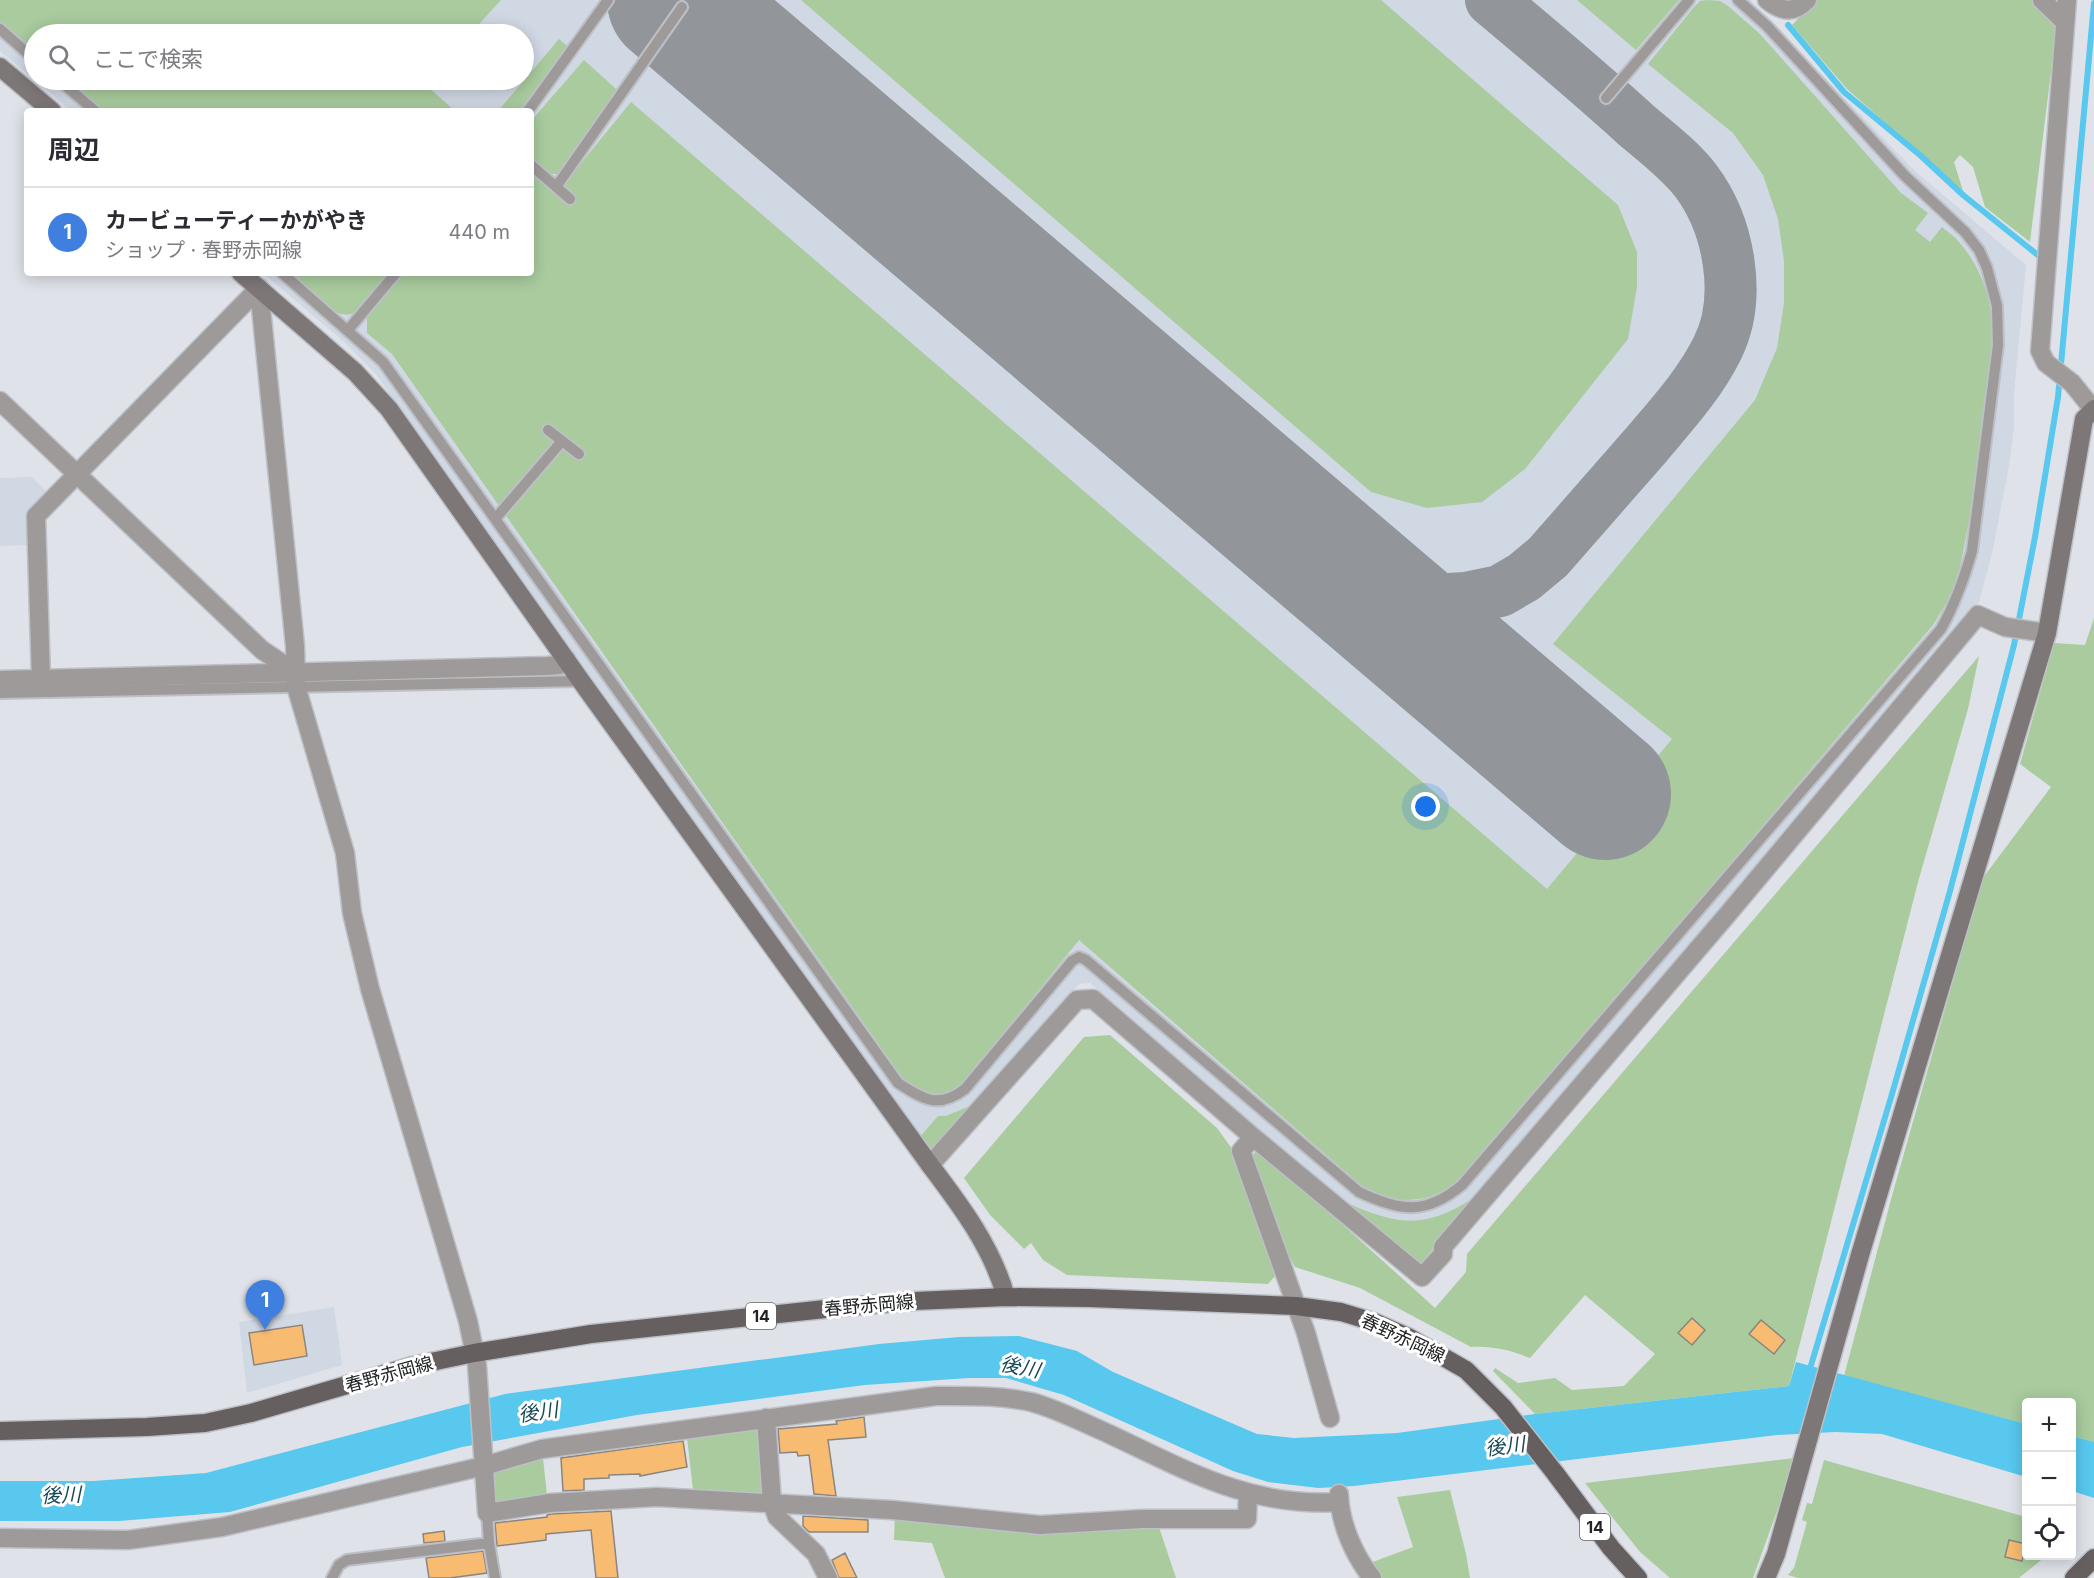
<!DOCTYPE html>
<html lang="ja">
<head>
<meta charset="utf-8">
<style>
	body { margin:0; font-family:Inter,"Noto Sans JP",sans-serif; background:#f7f7f7; color:#2b2b33 }
	.controls { position:absolute; right:18px; bottom:18px; display:grid; overflow:hidden; border-radius:6px; box-shadow:0 3px 15px #0003 }
	.controls button { width:54px; height:54px; display:grid; place-items:center; padding:0; border:0; border-bottom:2px solid #e1e1e2; background:#fff; color:#2b2b33; font:30px sans-serif }
	.you { position:absolute; left:1426px; top:807px; width:21px; height:21px; margin:-15px; border:4px solid #fff; border-radius:50%; background:#1a73e8; box-shadow:0 0 0 9px #1a73e833 }
	.badge { display:grid; place-items:center; width:39px; height:39px; border-radius:50%; background:#0f766e; color:#fff; font-size:20px; font-weight:700 }
	.pin { position:absolute; translate:-50% -50px; filter:drop-shadow(0 2px 3px #0008) }
	.pin::after { content:''; position:absolute; top:32px; width:21px; height:18px; background:inherit; clip-path:polygon(0 0,100% 0,50% 100%) }
	.list { margin:0; padding:0; list-style:none }
	h2 { display:flex; justify-content:space-between; align-items:center; height:78px; margin:0; padding:0 24px; font-size:26px }
	h2 small { font-size:20px; font-weight:400; color:#7c7c81 }
	.list li { display:grid; grid-template-columns:39px 1fr auto; gap:18px; align-items:center; box-sizing:border-box; height:90px; padding:0 24px; border-top:2px solid #e1e1e2 }
	.list b { display:block; font-size:22px; white-space:nowrap }
	.list p { margin:0; font-size:20px; white-space:nowrap; color:#7c7c81 }
	.list em { font-size:20px; font-style:normal; color:#7c7c81 }
	.icon { flex:none; width:33px; height:33px; fill:none; stroke:currentColor; stroke-width:2; stroke-linecap:round; stroke-linejoin:round }
	.map { position:relative; flex:none; width:2094px; height:1578px; overflow:hidden }
	.search { position:absolute; background:#fff; box-shadow:0 3px 15px #0003; left:24px; top:24px; width:510px; height:66px; display:flex; align-items:center; gap:15px; box-sizing:border-box; padding:0 21px; border-radius:33px; color:#7c7c81; font-size:22px }
	.panel { position:absolute; background:#fff; box-shadow:0 3px 15px #0003; left:24px; top:108px; width:510px; height:168px; border-radius:6px }
	.map>svg:first-child { display:block }
	.built { fill:#d0d8e4; fill-rule:evenodd }
	.green { fill:#a9cb9e }
	.water { fill:#58c8ef }
	.lines { fill:none; stroke-linecap:round; stroke-linejoin:round }
	.stream { stroke:#58c8ef; stroke-width:6 }
	.taxiway { stroke:#92969a; stroke-width:52 }
	.runway { stroke:#92969a; stroke-width:132 }
	.building { fill:#f7bb71; stroke:#8a8580; stroke-width:1.5 }
	.lane-casing { stroke:#bdc0c6; stroke-width:14 }
	.street-casing { stroke:#bdc0c6; stroke-width:21 }
	.secondary-casing { stroke:#bdc0c6; stroke-width:21 }
	.primary-casing { stroke:#bdc0c6; stroke-width:21 }
	.lane { stroke:#9e9a9a; stroke-width:10 }
	.street { stroke:#9e9a9a; stroke-width:18 }
	.secondary { stroke:#7d7778; stroke-width:18 }
	.primary { stroke:#655f5f; stroke-width:18 }
	.labels { text-anchor:middle; dominant-baseline:central; stroke-width:6; stroke-linejoin:round; paint-order:stroke }
	.shield { fill:#fff; stroke:#646566; stroke-width:1.5 }
	.shield-label { font-size:16px; font-weight:bold; fill:#212325 }
	.street-label { font-size:18px; fill:#212325; stroke:#fff }
	.water-label { font-size:20px; font-style:italic; fill:#174858; stroke:#fff }
</style>
</head>
<body>
<div class="map">
<svg width="2094" height="1578" viewBox="0 0 2094 1578">
	<rect width="100%" height="100%" fill="#dfe3e9"/>
	<path class="built" d="M0 0H1750L1915 171 2026 265 2014 395V427L2009 466 1992 554 1979 602 1418 1267 1090 983 1079 984 977 1103 926 1148 375 373 343 341 263 273H531V111H71L0 51ZM34 34H524V80H34Z
		M32 477 51 496 33 545 0 546V478Z
		M334 1307 342 1365 247 1393 239 1322Z"/>
	<path class="green" d="M0 0H501L470 34H34V57L0 28Z
		M801 0H1381L1618 205 1637 252V287L1628 339 1525 469 1482 502 1427 508 1371 492Z
		M1577 0H1679L1636 50Z
		M1706 0 1720 1 1728 6 1760 34 1901 193 1928 213 1915 230 1930 242 1942 227C1947 232 1955 236 1959 242 2011 301 1991 384 1980 453 1973 493 1968 532 1959 571L1953 592 1933 625 1466 1175C1437 1201 1407 1206 1370 1193L1079 940 961 1086C937 1104 925 1098 904 1080L392 354 367 333V316L404 273H531V173L569 205 575 198 564 184 631 102 1547 889 1672 739 1553 644 1755 400 1777 348 1784 303V261L1778 219 1763 175 1733 133 1648 64 1694 7 1700 1Z
		M1816 0H2032L2057 23 2030 242 1985 207 1973 167 1960 155 1954 162 1963 191 1847 89 1792 25Z
		M559 39 574 52 525 111H498Z
		M584 60 625 97 559 174H547L531 161V121Z
		M61 80H429L425 84 455 111H97Z
		M287 273H389C379 285 368 302 355 312 336 325 301 285 287 273Z
		M2094 618V1442L2072 1436V1402H2026V1424L1844 1376 1893 1192 1982 879 2051 787 2020 764 2054 643 2085 645Z
		M1979 656 1968 709 1918 882 1789 1386 1535 1414 1493 1371 1495 1368 1518 1383 1555 1378 1572 1390 1624 1386 1655 1354 1585 1295 1530 1358C1510 1350 1493 1346 1471 1347L1360 1288 1295 1267 1280 1241 1248 1159 1259 1149 1435 1308 1466 1272 1467 1254Z
		M1110 1035 1217 1128 1235 1153 1276 1275 1268 1284 1067 1275 1043 1260 1031 1243 1024 1249 990 1215 964 1178 1084 1037Z
		M977 1103 936 1148H926L919 1138 938 1116H946Z
		M1478 1195 1418 1267 1338 1199C1396 1225 1423 1232 1478 1195Z
		M766 1418 772 1503 694 1499 686 1429Z
		M542 1449 548 1504 487 1513 484 1466Z
		M1795 1458 1791 1472 1753 1578H1670L1640 1552 1585 1483Z
		M1824 1460 2026 1517V1556H2046L2019 1578H1798L1788 1575 1794 1568 1807 1522 1802 1520 1807 1503 1812 1504Z
		M1450 1490 1466 1554 1470 1578H1382L1370 1563 1413 1547 1397 1497Z
		M895 1514 1158 1524 1176 1578H945L932 1543 894 1540Z"/>
	<path class="water" d="M1019 1336 1077 1351 1113 1372 1257 1434 1294 1438 1397 1433 1535 1414 1789 1386 1796 1362 2026 1424V1477L1882 1434 1835 1432 1777 1435 1354 1486 1318 1488 1268 1482 1233 1471 1064 1395 1006 1378H969L865 1385 637 1415 462 1447 230 1512 119 1521H0V1481H93L206 1473 505 1394 879 1344 959 1337Z
		M2072 1436 2094 1442V1498L2072 1491Z"/>
	<g class="lines">
		<path class="stream" d="M1788 25 1844 92 1921 156 1963 195 2039 256
			M554 675H566
			M433 678 546 676
			M305 681 424 678
			M1809 1372 1892 1094 1950 891 2014 645 2035 537 2058 397 2094 3"/>
		<path class="taxiway" d="M1334 563 1351 582 1375 590 1431 600 1466 598 1500 591 1524 577 1548 557C1581 519 1614 482 1647 444 1672 414 1699 385 1717 349 1743 298 1729 225 1696 181 1680 160 1656 142 1636 125 1589 82 1540 41 1491 0"/>
		<path class="runway" d="M673 0 1605 794"/>
	</g>
	<path class="building" d="M1692 1318 1705 1330 1692 1345 1678 1333Z
		M1761 1320 1785 1340 1774 1354 1749 1334Z
		M302 1325 307 1356 254 1365 249 1333Z
		M864 1417 866 1437 828 1440 836 1496 814 1494 809 1455 798 1456 797 1452 780 1453 778 1429 837 1424 836 1421Z
		M683 1441 687 1467 640 1476V1474L609 1475V1478L584 1479V1490L563 1491 561 1458Z
		M611 1511 618 1578H596L591 1530 546 1534V1540L497 1546 495 1523 547 1517V1515L551 1514Z
		M803 1516 868 1520V1532H809L803 1526Z
		M444 1531 445 1541 424 1543 423 1534Z
		M2009 1540 2026 1544 2022 1561 2005 1557Z
		M483 1551 487 1573 450 1578H429L426 1558Z
		M845 1553 857 1578H839L832 1560Z"/>
	<g class="lines">
		<g class="lane-casing">
			<path id="lane" d="M0 29 34 59
				M59 80 95 111
				M1606 98 1689 0
				M528 111 608 0
				M531 165 570 199
				M556 187 682 7
				M282 273 383 362 898 1083C924 1100 939 1109 965 1089L1072 961 1079 957 1086 960 1359 1192C1399 1211 1425 1216 1462 1185L1941 629C1955 604 1964 579 1972 551L1998 345 1997 306 1987 268 1979 250 1965 232 1905 176 1767 26 1738 0
				M348 330 396 273
				M548 430 579 454
				M495 519 562 441
				M0 693 581 681
				M487 1513 489 1543 495 1578
				M332 1578 339 1565 347 1560 489 1543"/>
		</g>
		<g class="street-casing">
			<path id="street" d="M1767 0C1782 12 1794 14 1807 0
				M2042 0 2065 22
				M2067 0 2040 351 2046 363 2072 383 2093 409
				M259 288 295 646 296 686 345 853 352 913 370 989 468 1321 477 1365 487 1513 550 1503 657 1497 892 1510 1040 1525 1142 1519H1247L1248 1494
				M0 401 262 650 295 672
				M41 679 36 516 259 288
				M0 680 547 666 559 665 566 659
				M1253 1137 1241 1151 1306 1333 1330 1418
				M930 1165 1077 1000 1093 999 1253 1137 1422 1277 1443 1254V1247L1727 915 1978 615 2005 627 2047 633
				M766 1418 772 1503 777 1517 816 1554 828 1578
				M1339 1494C1340 1524 1354 1555 1372 1578
				M0 1538 128 1540 222 1527 484 1466 542 1449 936 1396C967 1396 999 1395 1031 1402 1057 1409 1082 1422 1107 1433 1184 1469 1250 1508 1339 1502"/>
		</g>
		<g class="secondary-casing">
			<path id="secondary" d="M0 67 52 111
				M241 273 355 372 389 409 581 681 930 1165C961 1206 992 1247 1006 1297
				M1766 1578 1776 1554 1860 1255 2047 633 2084 419 2094 409"/>
		</g>
		<g class="primary-casing">
			<path id="primary" d="M0 1431 147 1427 205 1423 251 1413 412 1366 474 1353 591 1334 844 1307 915 1301 1006 1297 1089 1298 1296 1306 1341 1312 1374 1322 1410 1338 1466 1370 1503 1407 1555 1473 1611 1548 1638 1578
				M2074 1578 2094 1558"/>
		</g>
		<use href="#lane" class="lane"/>
		<use href="#street" class="street"/>
		<use href="#secondary" class="secondary"/>
		<use href="#primary" class="primary"/>
	</g>
	<g class="labels">
		<g class="shield">
			<rect x="746" y="1303" width="30" height="26" rx="4.5"/>
			<rect x="1580" y="1514" width="30" height="26" rx="4.5"/>
		</g>
		<g class="shield-label">
			<text x="761" y="1316">14</text>
			<text x="1595" y="1527">14</text>
		</g>
		<g class="street-label">
			<text transform="translate(869 1305) rotate(-5)">春野赤岡線</text>
			<text transform="translate(1403 1338) rotate(25)">春野赤岡線</text>
			<text transform="translate(389 1374) rotate(-15)">春野赤岡線</text>
		</g>
		<g class="water-label">
			<text transform="translate(1020 1367) rotate(11)">後川</text>
			<text transform="translate(538 1412) rotate(-8)">後川</text>
			<text transform="translate(1505 1446) rotate(-7)">後川</text>
			<text transform="translate(61 1495) rotate(-2)">後川</text>
		</g>
	</g>
</svg>
<div class="controls">
<button>+</button>
<button>−</button>
<button><svg class="icon" aria-label="locate" viewBox="0 0 24 24"><circle cx="12" cy="12" r="6"/><path d="M12 2v4M12 18v4M2 12h4M18 12h4"/></svg></button>
</div>
<div class="you"></div>
<div class="pin badge" style="left:265px;top:1330px;background:#3f7fe0">1</div>
<div class="search"><svg class="icon" aria-label="search" viewBox="0 0 24 24"><circle cx="10" cy="10" r="6"/><path d="M15 15l6 6"/></svg>ここで検索</div>
<section class="panel">
<h2>周辺<small></small></h2>
<ul class="list">
<li><span class="badge" style="background:#3f7fe0">1</span><div><b>カービューティーかがやき</b><p>ショップ · 春野赤岡線</p></div><em>440 m</em></li>
</ul>
</section>
</div>
</body>
</html>
